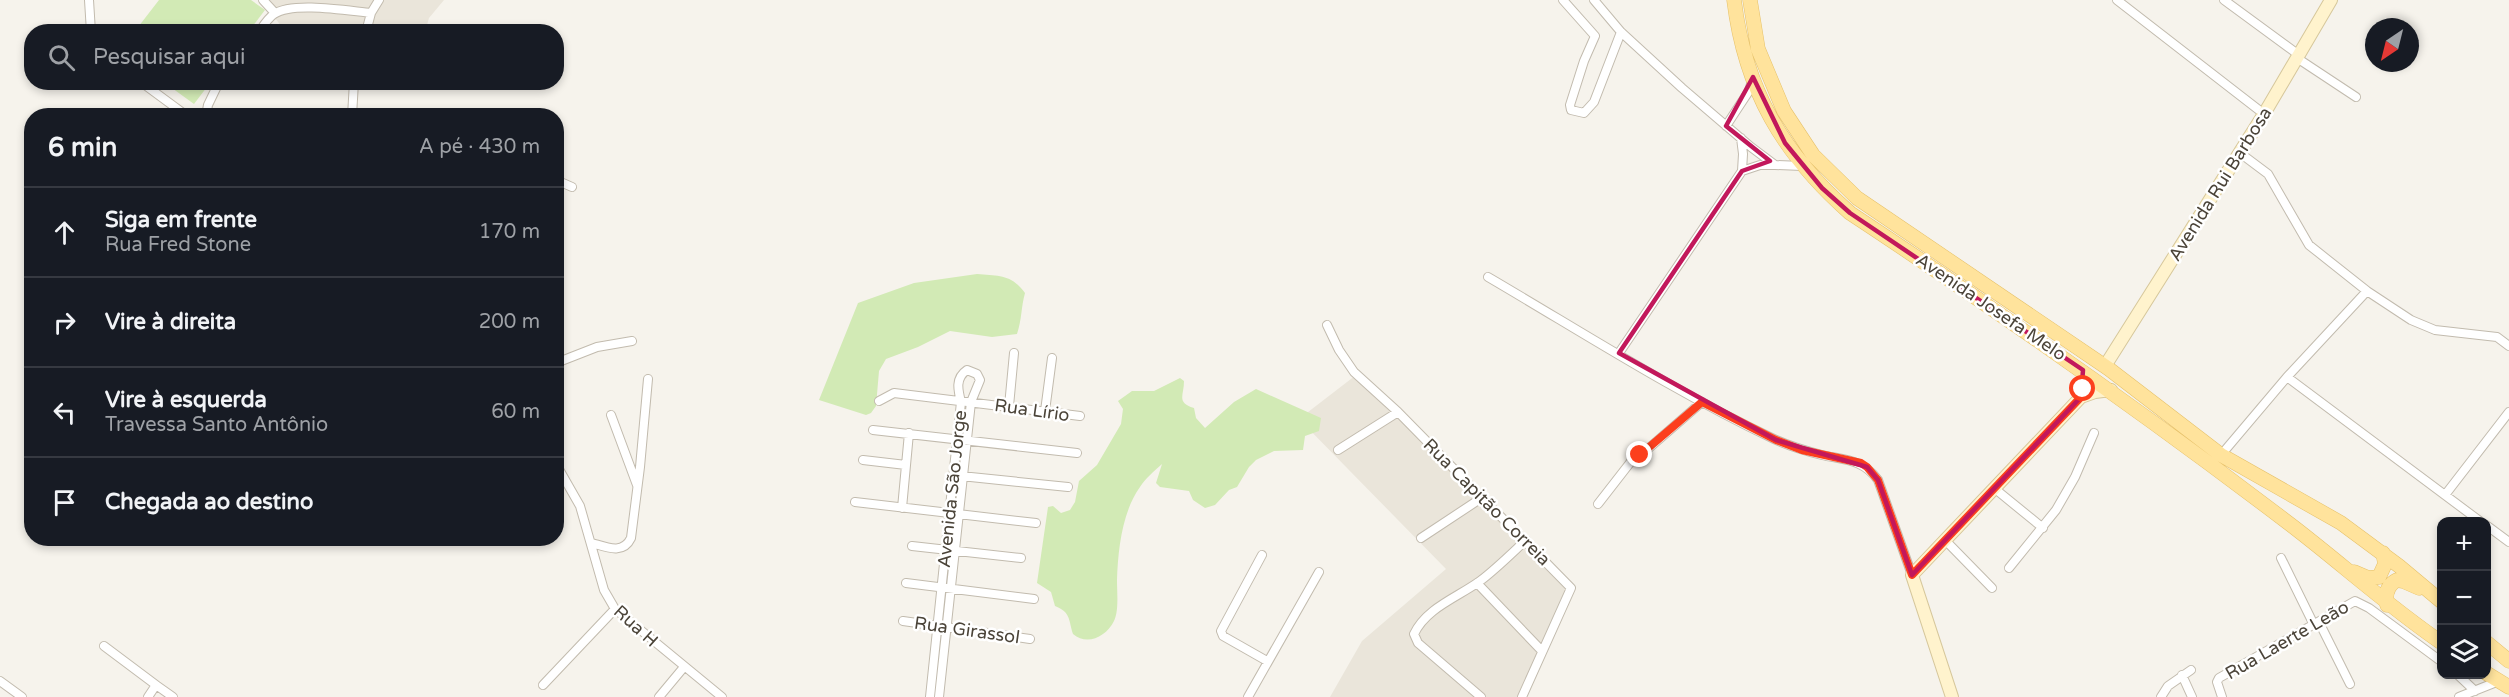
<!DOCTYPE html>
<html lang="pt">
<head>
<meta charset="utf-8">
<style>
	body { margin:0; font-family:"Varela Round",sans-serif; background:#20242c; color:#f1f3f6 }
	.controls { position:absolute; right:18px; bottom:18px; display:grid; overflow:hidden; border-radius:12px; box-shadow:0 3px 9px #0003 }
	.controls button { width:54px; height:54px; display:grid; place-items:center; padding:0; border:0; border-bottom:2px solid #363941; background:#171b24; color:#f1f3f6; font:30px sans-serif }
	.compass { position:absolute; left:2365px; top:18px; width:54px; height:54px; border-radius:50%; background:#171b24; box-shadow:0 3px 9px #0003; rotate:215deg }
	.stop { position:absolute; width:18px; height:18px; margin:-14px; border:4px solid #fc3f1d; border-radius:50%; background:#fff }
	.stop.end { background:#fc3f1d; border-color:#fff; box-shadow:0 2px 6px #0008 }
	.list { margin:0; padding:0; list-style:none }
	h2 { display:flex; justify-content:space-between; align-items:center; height:78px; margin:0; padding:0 24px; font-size:26px }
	h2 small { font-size:20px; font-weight:400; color:#9ea1a6 }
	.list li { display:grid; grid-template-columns:39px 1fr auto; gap:18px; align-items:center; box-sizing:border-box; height:90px; padding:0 24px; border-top:2px solid #363941 }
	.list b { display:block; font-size:22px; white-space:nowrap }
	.list p { margin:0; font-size:20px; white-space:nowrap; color:#9ea1a6 }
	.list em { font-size:20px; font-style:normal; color:#9ea1a6 }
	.icon { flex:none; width:33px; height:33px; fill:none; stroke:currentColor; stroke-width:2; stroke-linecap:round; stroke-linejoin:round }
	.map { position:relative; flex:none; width:2509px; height:697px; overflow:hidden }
	.search { position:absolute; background:#171b24; box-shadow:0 3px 9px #0003; left:24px; top:24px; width:540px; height:66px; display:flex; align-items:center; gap:15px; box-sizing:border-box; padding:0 21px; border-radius:24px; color:#9ea1a6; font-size:22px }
	.panel { position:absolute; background:#171b24; box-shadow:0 3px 9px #0003; left:24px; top:108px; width:540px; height:438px; border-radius:24px }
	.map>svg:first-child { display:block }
	.residential { fill:#eae5da }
	.green { fill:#d2eab5 }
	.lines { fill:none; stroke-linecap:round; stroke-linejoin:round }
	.street-casing { stroke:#c2bbae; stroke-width:10 }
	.secondary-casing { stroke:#d6c79b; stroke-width:14 }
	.primary-casing { stroke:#e6c16a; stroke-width:15 }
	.street { stroke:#fff; stroke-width:8 }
	.secondary { stroke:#fff3cd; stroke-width:12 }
	.primary { stroke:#ffe39c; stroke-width:14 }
	.route { stroke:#fc3f1d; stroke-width:8 }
	.marked { fill:none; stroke:#c2185b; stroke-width:4.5; stroke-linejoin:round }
	.labels { text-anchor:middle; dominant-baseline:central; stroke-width:5; stroke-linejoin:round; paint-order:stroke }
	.street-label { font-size:18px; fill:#4b4439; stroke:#fff }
</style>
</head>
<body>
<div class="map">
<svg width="2509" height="697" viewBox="0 0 2509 697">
	<rect width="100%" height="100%" fill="#f6f3ec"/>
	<path class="residential" d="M261 0H444L429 18 425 32 285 31Z
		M1360 372 1574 591 1526 697H1330L1362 641 1446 569 1299 419Z"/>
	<path class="green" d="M159 0H251L265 10 249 31H135Z
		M165 83H210L194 104Z
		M977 274C999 276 1011 274 1025 293 1021 307 1022 319 1017 334L992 337 950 331 918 347 886 359 879 371 876 406 871 413 866 415 819 400 858 303 914 283Z
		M1180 378 1184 381C1184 396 1176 402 1194 408L1196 418 1205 428 1234 402 1256 389 1321 418 1319 431 1305 436 1303 450 1274 451 1256 460 1249 467 1237 487 1229 490 1215 505 1205 508 1193 500 1189 491 1160 487 1156 483 1162 464C1154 471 1145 479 1140 487 1122 512 1118 550 1117 580 1117 592 1119 611 1114 621 1106 637 1087 646 1073 634 1068 618 1071 613 1055 606L1051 592 1037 583 1048 507 1053 506 1061 513 1070 510 1075 502 1079 481 1097 465 1121 424 1123 409 1118 401 1132 391H1154Z"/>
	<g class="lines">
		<g class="street-casing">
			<path id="street" d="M89 0 91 32
				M263 0 275 13
				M1563 0 1595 36 1584 61 1570 105 1571 110 1584 113 1594 102 1621 32
				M1594 0 1621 32 1682 88 1751 147 1775 165 1802 166
				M2117 0 2264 114
				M2224 0 2299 55
				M259 32C263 26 268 18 274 14 293 1 349 11 371 13
				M366 32 371 13 379 0
				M2297 58 2356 97
				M141 82 187 116
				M206 116 208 105 219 82
				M352 116 354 82
				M1726 126 1749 91 1752 81
				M2240 153 2268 174 2309 245 2367 291 2411 320 2435 330 2497 337 2509 346
				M1742 171 1760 165H1774
				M556 180 572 187
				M1488 277C1582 332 1675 392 1774 439 1789 446 1806 451 1822 455 1844 460 1863 459 1878 480L1912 575
				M1327 325 1339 350 1354 372 1398 412 1571 588 1522 697
				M1619 353 1742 171 1743 154 1741 138
				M556 363 597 347 632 341
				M2287 377 2481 522
				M879 401 894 393 1080 416
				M1009 406 1014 353
				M1045 411 1052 358
				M611 415 637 485
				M873 430 1077 453
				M1338 450 1398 412
				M2221 455 2287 377 2367 291
				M863 460 906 465
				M556 464 580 506 604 590 615 609 722 697
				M961 476 1068 487
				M1994 488 2043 528
				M2445 495 2509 412
				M855 502 1036 523
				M1598 504 1633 459 1649 448 1702 402
				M902 508 909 433
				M2486 525 2509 542
				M1421 538 1483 497
				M1945 540 1992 588
				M592 543C606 547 623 555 631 538L640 467 648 379
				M912 546 1021 558
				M1262 555 1221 631 1223 636 1267 661
				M2281 558 2314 625
				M2009 568 2056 510 2075 477 2094 433
				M906 583 1034 599
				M1477 583 1542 651
				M903 621 1030 639
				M2319 622 2350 684
				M104 646 156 685
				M2457 674 2475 691
				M2182 675 2192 697
				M0 681 22 697
				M543 685 615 609
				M148 697 156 685 173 697
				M659 697 684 667
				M930 697 961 402C958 390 955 378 967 370L977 374 980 380 971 402 939 697
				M1248 697 1319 572
				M1481 697 1418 643 1414 634C1426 608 1458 597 1480 581 1496 569 1511 554 1526 540
				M2161 697 2168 686 2191 670
				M2222 697 2217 682 2219 678 2355 601 2369 608 2442 662
				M2459 697 2499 681"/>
		</g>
		<g class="secondary-casing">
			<path id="secondary" d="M2105 366 2264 114 2331 0
				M1952 697 1912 575 2081 397 2095 392 2111 390"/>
		</g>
		<g class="primary-casing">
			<path id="primary" d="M1734 0C1745 90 1783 154 1850 213 2000 312 2148 416 2291 525 2342 564 2389 607 2442 643
				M1750 0 1758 49 1784 111 1813 155 1857 198 2109 369 2221 455 2341 523 2399 566 2442 602
				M2354 572 2368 578 2379 577 2385 564 2383 553
				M2387 605C2385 594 2387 585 2397 580L2403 581 2419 588
				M2486 642 2509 661
				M2486 673 2509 687"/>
		</g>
		<use href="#street" class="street"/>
		<use href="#secondary" class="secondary"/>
		<use href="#primary" class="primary"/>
	</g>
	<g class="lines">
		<path class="route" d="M1640 455 1702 402 1776 440 1802 450 1861 463 1867 467 1878 480 1912 575 2081 397 2083 389"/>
	</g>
	<path class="marked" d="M1753 77 1785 143 1822 188 1850 213 2083 370 2081 397 1912 575 1878 480 1867 467 1776 440 1619 353 1742 171 1770 161 1726 126Z"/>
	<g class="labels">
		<g class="street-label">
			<text transform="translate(2220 184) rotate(-58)">Avenida Rui Barbosa</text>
			<text transform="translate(1991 307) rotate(34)">Avenida Josefa Melo</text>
			<text transform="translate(1032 410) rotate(8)">Rua Lírio</text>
			<text transform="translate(952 489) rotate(-84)">Avenida São Jorge</text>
			<text transform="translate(1487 502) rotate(45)">Rua Capitão Correia</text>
			<text transform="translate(636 626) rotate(42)">Rua H</text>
			<text transform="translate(967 630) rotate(8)">Rua Girassol</text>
			<text transform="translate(2287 640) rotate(-30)">Rua Laerte Leão</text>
		</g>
	</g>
</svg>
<div class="controls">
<button>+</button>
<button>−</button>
<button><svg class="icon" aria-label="layers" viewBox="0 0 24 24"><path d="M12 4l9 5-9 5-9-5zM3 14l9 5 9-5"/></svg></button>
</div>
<svg class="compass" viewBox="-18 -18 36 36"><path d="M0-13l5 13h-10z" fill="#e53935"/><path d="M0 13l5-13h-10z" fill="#9ea1a6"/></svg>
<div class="stop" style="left:2083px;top:389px"></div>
<div class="stop end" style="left:1640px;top:455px"></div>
<div class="search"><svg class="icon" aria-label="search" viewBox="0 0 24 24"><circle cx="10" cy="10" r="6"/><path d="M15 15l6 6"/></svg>Pesquisar aqui</div>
<section class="panel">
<h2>6 min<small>A pé · 430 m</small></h2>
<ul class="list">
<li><svg class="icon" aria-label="ahead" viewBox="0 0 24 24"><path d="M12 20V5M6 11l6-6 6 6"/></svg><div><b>Siga em frente</b><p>Rua Fred Stone</p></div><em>170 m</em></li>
<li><svg class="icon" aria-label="right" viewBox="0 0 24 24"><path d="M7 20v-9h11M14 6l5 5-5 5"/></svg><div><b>Vire à direita</b></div><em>200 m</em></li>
<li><svg class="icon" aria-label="left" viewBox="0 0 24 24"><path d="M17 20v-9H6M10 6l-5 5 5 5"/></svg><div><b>Vire à esquerda</b><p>Travessa Santo Antônio</p></div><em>60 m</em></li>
<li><svg class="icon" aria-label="arrive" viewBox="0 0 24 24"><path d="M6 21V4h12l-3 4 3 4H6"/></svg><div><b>Chegada ao destino</b></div></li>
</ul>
</section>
</div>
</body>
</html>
